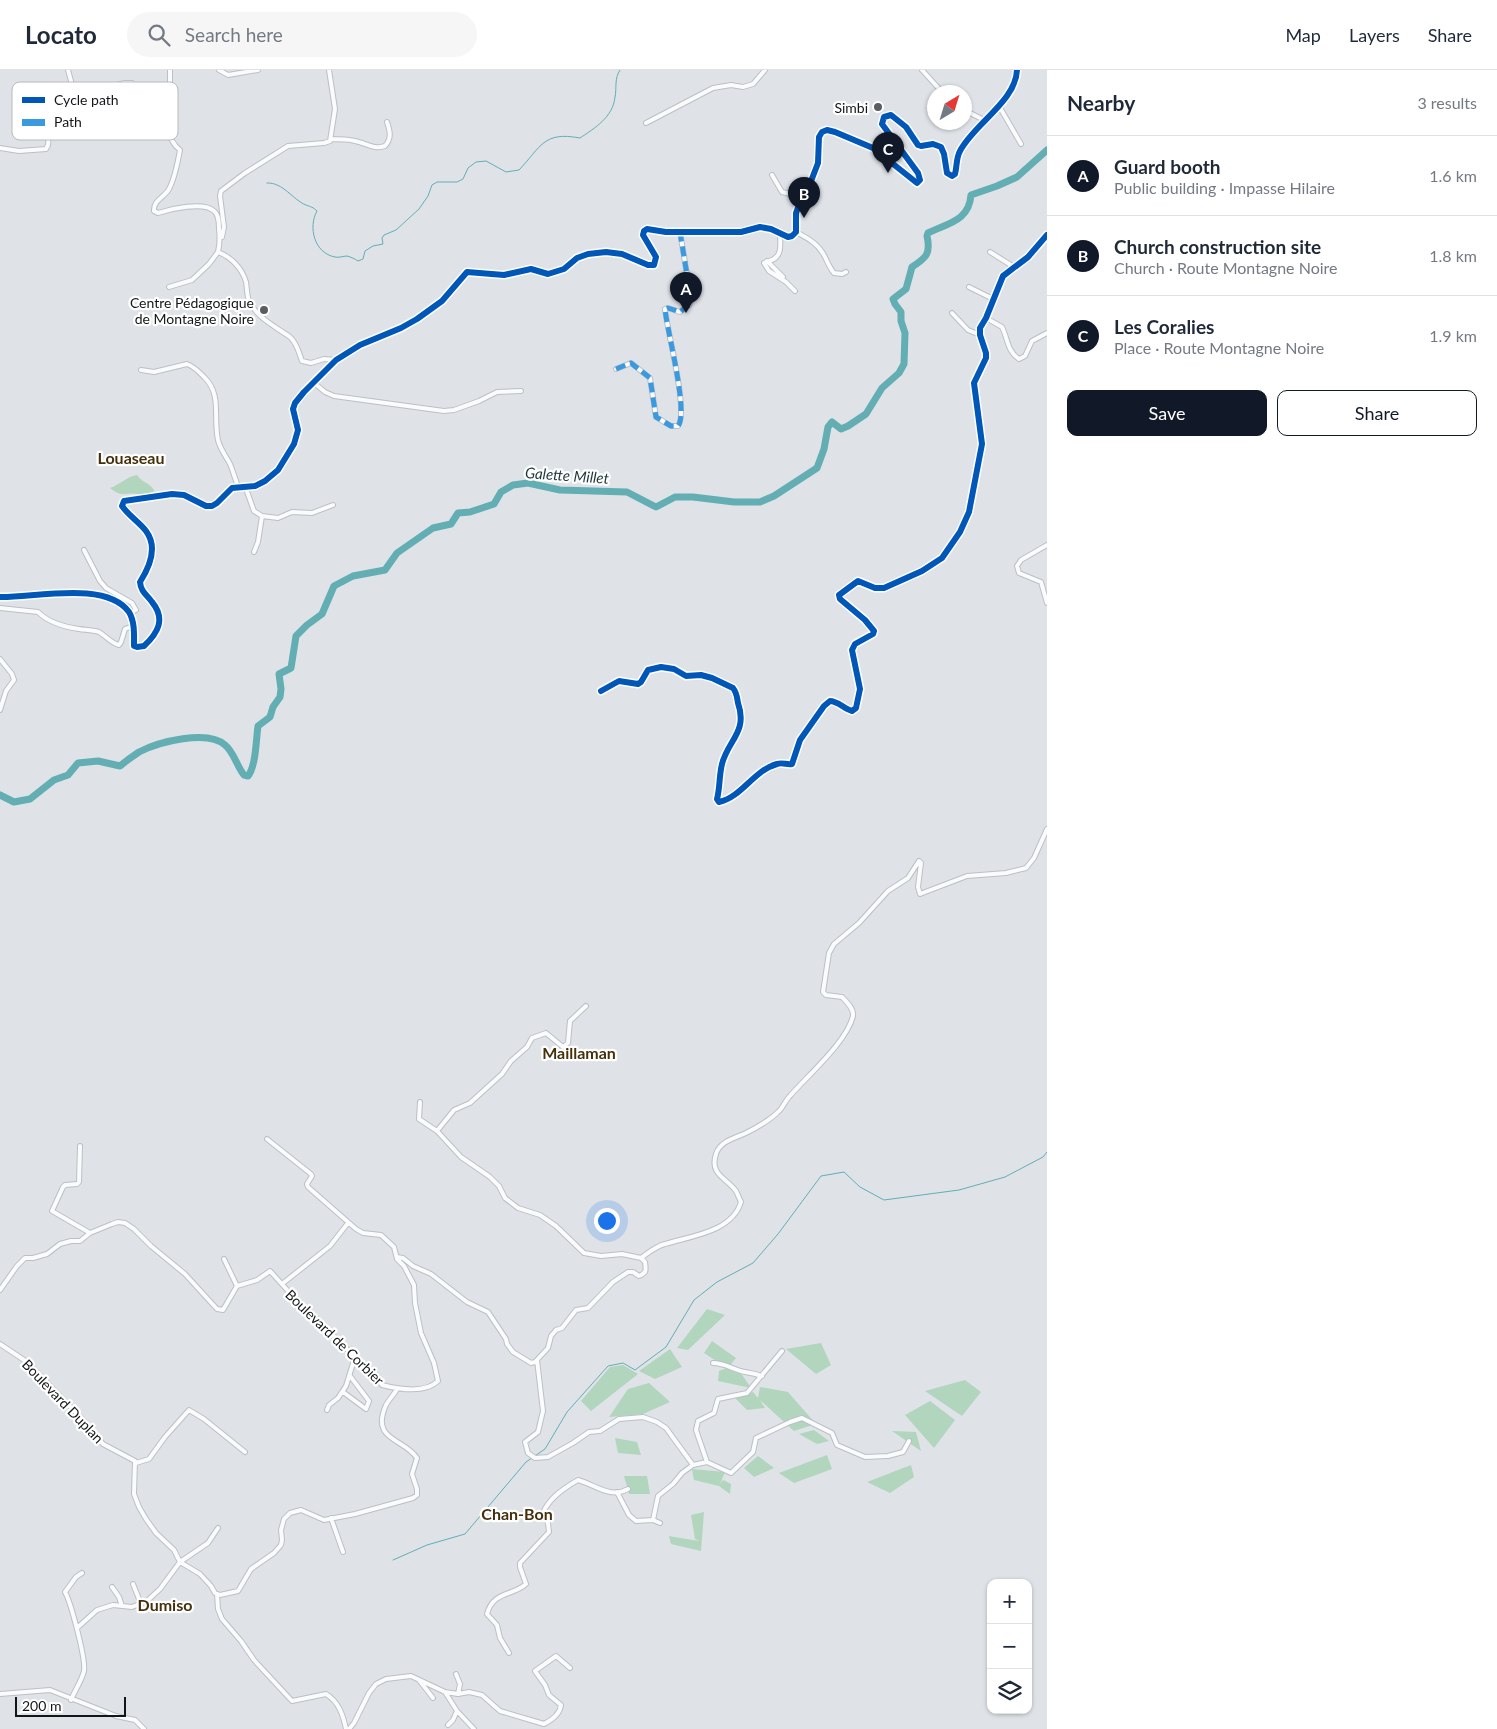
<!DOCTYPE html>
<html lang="en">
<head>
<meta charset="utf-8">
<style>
	body { margin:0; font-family:Lato,sans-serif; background:#f6f6f7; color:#1f2937 }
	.controls { position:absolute; right:15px; bottom:15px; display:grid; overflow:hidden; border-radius:10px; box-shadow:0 1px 4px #0004 }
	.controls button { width:45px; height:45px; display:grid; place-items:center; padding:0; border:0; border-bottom:1px solid #e0e1e3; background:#fff; color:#1f2937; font:25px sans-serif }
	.compass { position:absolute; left:927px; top:15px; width:45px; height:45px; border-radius:50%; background:#fff; box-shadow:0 1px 4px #0004; rotate:38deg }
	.scale { position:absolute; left:15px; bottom:12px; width:111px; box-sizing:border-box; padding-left:5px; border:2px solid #131619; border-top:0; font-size:14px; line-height:18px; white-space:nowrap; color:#131619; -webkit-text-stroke:4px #fff; paint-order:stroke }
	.you { position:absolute; left:606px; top:1150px; width:18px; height:18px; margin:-12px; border:4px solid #fff; border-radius:50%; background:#1a73e8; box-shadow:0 0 0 8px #1a73e833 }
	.badge { display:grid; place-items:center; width:32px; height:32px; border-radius:50%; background:#111827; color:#fff; font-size:16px; font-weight:700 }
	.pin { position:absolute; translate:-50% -41px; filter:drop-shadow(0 1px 2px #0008) }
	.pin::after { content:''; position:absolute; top:26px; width:18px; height:15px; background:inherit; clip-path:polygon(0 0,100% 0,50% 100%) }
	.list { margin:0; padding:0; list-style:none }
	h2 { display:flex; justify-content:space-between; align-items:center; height:65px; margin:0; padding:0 20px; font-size:21px }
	h2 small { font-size:16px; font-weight:400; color:#747a83 }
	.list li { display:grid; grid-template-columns:32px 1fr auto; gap:15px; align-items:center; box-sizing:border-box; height:80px; padding:0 20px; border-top:1px solid #e0e1e3 }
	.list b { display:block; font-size:19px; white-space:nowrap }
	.list p { margin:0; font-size:16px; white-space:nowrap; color:#747a83 }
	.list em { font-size:16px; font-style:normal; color:#747a83 }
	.actions { display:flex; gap:10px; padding:15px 20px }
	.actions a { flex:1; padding:11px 0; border:1px solid #111827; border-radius:10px; text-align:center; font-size:18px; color:#111827 }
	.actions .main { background:#111827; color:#fff }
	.icon { flex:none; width:28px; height:28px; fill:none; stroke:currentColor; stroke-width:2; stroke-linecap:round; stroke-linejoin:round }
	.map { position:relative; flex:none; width:1047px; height:1659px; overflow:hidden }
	header { display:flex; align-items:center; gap:30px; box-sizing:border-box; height:70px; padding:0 25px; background:#fff; border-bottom:1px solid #e0e1e3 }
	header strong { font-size:24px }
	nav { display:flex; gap:28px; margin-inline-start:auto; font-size:18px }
	.search { width:350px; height:45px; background:#f6f6f7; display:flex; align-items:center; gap:12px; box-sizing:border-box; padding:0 18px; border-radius:28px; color:#747a83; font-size:19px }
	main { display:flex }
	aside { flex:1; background:#fff }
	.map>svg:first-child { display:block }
	.green { fill:#b1d5bd }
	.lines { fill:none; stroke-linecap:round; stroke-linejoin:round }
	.stream { stroke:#62aeb3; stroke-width:1 }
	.river { stroke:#62aeb3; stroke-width:7 }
	.minor-casing { stroke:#bcbfc3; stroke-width:6 }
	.tertiary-casing { stroke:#bcbfc3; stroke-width:8 }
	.minor { stroke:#fafbfc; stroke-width:4 }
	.tertiary { stroke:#fafbfc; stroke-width:5 }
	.quiet { stroke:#3b9adf; stroke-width:5; stroke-dasharray:10 5; stroke-linecap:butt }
	.cycleway-casing { stroke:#fff; stroke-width:9 }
	.cycleway { stroke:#0057b8; stroke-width:6 }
	.poi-dot { fill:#5a5e61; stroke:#fff; stroke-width:2 }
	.labels { text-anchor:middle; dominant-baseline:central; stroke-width:4.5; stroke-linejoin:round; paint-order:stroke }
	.poi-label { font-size:14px; fill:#131619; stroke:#fff; text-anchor:end }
	.street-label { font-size:14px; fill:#131619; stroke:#fff }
	.water-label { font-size:15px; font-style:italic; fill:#1f3738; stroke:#fff }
	.quarter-label { font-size:16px; font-weight:bold; fill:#46300b; stroke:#fff }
	.key { fill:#fff; stroke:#b8b9ba; stroke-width:1 }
	.key-label { font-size:14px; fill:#131619 }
</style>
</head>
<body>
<header>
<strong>Locato</strong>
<div class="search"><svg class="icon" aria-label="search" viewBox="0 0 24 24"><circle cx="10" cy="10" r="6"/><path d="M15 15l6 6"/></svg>Search here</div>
<nav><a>Map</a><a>Layers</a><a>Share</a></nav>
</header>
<main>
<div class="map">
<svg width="1047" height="1659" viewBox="0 0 1047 1659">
	<rect width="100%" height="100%" fill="#dfe3e8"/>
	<path class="green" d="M137 405C141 412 150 413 154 420L153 424C147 426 143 425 137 424 126 422 122 428 110 418 121 414 126 407 137 405Z
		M707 1239 725 1245 688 1280 677 1278Z
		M712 1271 736 1288 728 1298 736 1296 751 1318 718 1311 719 1301 727 1298 704 1283Z
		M821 1273 831 1295 816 1304 786 1279Z
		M670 1279 682 1297 655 1309 639 1301Z
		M623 1295 638 1304 591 1341 581 1331 610 1297Z
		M965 1310 981 1322 962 1346 925 1321Z
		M649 1313 670 1332 643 1344 609 1347 628 1319Z
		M760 1317 788 1322 816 1354 794 1361 760 1330 765 1338 747 1340 735 1328 753 1322 758 1328Z
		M930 1331 955 1350 934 1378 905 1345Z
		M814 1360 829 1371 817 1374 799 1364Z
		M892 1361 916 1362 921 1381Z
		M615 1368 637 1372 641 1385 618 1383Z
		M827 1385 832 1399 794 1413 779 1403Z
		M758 1386 774 1398 754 1407 744 1398Z
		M911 1395 914 1407 890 1423 867 1412Z
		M692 1399 725 1402 720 1414 723 1410 731 1414 730 1424 719 1416 694 1410Z
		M624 1406H647L650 1424H629Z
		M704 1442 701 1481 671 1474 669 1466 699 1471 695 1469 691 1445Z"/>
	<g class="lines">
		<path class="stream" d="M267 113C283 112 293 130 306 135 311 137 313 137 317 141 308 157 314 183 335 187 339 188 343 186 347 186 351 187 355 189 358 191L363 189 365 181 373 176 383 174 382 168 384 165 396 160 419 139 428 126 432 115 437 112H457L463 109 468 98 476 92 486 91 506 102 519 100C541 77 543 61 580 68 595 58 613 47 615 27 617 17 614 9 620 0
			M393 1490 427 1475 465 1464 526 1392 545 1379 567 1342 608 1296 623 1293 635 1300 666 1277 694 1230 717 1212 753 1193 778 1164 821 1106 844 1102 860 1117 884 1130 959 1120 1005 1107 1043 1087 1047 1082"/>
		<path class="river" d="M0 725 14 732 30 729 54 710 68 705 78 693 98 691 120 696C126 691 133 686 139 682 158 672 208 659 225 675 234 682 237 697 244 705L248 706C256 696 256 670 258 656L270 647 273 637 280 627 281 619 279 604 291 598 296 566 307 555 322 544 334 516 353 506 385 500 397 483 433 458 451 454 458 443 470 442 494 434 501 422 513 415 528 413 560 420 627 422 656 437 675 427H693L734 432H760L774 426 817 398 824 379 828 357 832 352 841 359 848 356 866 344 882 318 899 303 904 294 905 263 901 251V242L895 234 893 229 906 219 912 197C926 188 931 184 927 166L928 163C948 153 969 151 971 125L997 116 1017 107 1047 80"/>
		<g class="minor-casing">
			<path id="minor" d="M68 0 74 22 79 24 125 13H132L154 44 152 54 154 58 169 60
				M170 0V15L171 20C170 40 162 67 180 80 178 91 174 110 169 119 165 127 153 130 154 141L158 143C170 139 204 131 214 141 219 145 219 153 219 159 220 168 220 174 218 182 231 187 242 198 246 212 247 218 247 226 249 231 257 248 276 257 290 267 297 273 299 283 302 291L311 293 324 289 336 290
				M219 0 228 5 258 0
				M922 0 942 22
				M999 36 1021 74
				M964 40 984 50
				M646 53 713 18 731 15 743 17 753 14 765 0
				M331 69C339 69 347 69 355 71 366 73 374 80 385 76 392 68 390 61 387 52
				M0 78 19 81 46 79 48 75 50 53 54 51 75 50 80 47V42L74 22
				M772 105 782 122 802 127
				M796 162C805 167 816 172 822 182 827 189 828 196 834 203L842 204 846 202
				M780 163C780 173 783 185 772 190 769 191 766 192 764 193L769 201 786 212 795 221
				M222 167 224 157 220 126 221 121 245 103 288 76 324 73 330 71 335 39 329 0
				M990 182 1014 197
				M767 191 783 207
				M169 217 192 210 209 194 218 182
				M969 217 993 229
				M952 243 968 260 980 265
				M986 248 1002 257C1008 269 1007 281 1019 289L1025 286 1032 271 1047 263
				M616 299 631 293 650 308 656 347 671 356H678C689 342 667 261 665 239L668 238 680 242 689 235 691 229 680 162
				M141 300 154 302 187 294C195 297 199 302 205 308 222 325 213 348 218 370 220 379 226 386 230 394 233 401 235 409 238 416
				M313 312 325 322 334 326 444 341 454 340 479 331 497 322 521 321
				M245 416 254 441 262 446 278 448 292 442 312 443 333 435
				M1047 475 1021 490 1017 496 1019 503 1041 512 1047 533
				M84 480 100 511 106 518 132 533 136 540 129 543
				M254 482 258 472 262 446
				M0 538 38 542C48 552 65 557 79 559 85 560 92 560 99 562 106 566 111 573 119 575L121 572 125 559 133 556
				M0 589 12 604 14 610 6 621 0 640
				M601 621 619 611 638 614 641 612 648 600 661 597 674 599 686 606 701 605 712 608 733 618C737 623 737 628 738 633 748 662 728 670 722 694 719 706 720 718 717 729L719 732C742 727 754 700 777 694 782 692 787 695 792 694L800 670 824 636 830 631C838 631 844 639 852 641L856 638 860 619 852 580 855 574 873 564 874 561 865 550 840 529 839 525 858 511 875 518H884L922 501 942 488 960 462 969 442 982 374 974 313 986 288V283L980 265V258L986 248 1003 206 1028 187 1047 165
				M420 1032 419 1049 437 1061 461 1087 490 1107 499 1116 505 1128 518 1138 540 1145 556 1156 584 1183 601 1186 622 1184 641 1188C648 1183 656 1176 665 1174 691 1166 732 1162 741 1132 739 1128 738 1125 736 1121 727 1108 709 1105 716 1084 720 1071 735 1068 746 1063 756 1058 770 1050 778 1042 783 1038 785 1031 789 1027 806 1007 847 972 853 946 854 939 847 932 842 927L826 925 823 922 829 883 834 874 859 853 888 821 908 808 919 791 921 793 918 817 920 824 967 806 1006 803 1026 798 1034 788 1047 759
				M437 1061 454 1040 470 1033 502 1004 511 991 527 977 532 968 546 963 563 977 568 973 570 951 586 936
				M80 1076 79 1112 77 1114 65 1115 63 1117 52 1141 90 1163
				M397 1187 403 1188 413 1196 431 1204 467 1232 488 1242 506 1269 507 1274 513 1282 531 1293 535 1292 548 1278 551 1266 556 1260 562 1258 576 1240 588 1238 613 1212 628 1202H633L639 1206C647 1203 646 1200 645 1192L641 1188
				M224 1189 237 1216
				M282 1214 330 1176 348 1153
				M0 1220 17 1196 25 1188H33L47 1184 60 1174 71 1171H80L90 1163 112 1154 118 1152 125 1153 134 1159 151 1176 185 1204 217 1239 223 1240 237 1216 257 1210 270 1201 290 1223 355 1287 374 1303 382 1315C398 1319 425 1324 438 1311L434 1293 421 1263 415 1233 414 1215 404 1196 397 1189 394 1177 381 1165 363 1163 356 1159 308 1117 307 1114 312 1106 311 1104 267 1069
				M0 1274 27 1292 84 1351 103 1374 135 1391 134 1424 139 1437 146 1449 156 1463 174 1480 180 1492 200 1504 211 1516 215 1523 220 1525 238 1521 251 1499 274 1483 281 1475 282 1470 281 1460 284 1449 290 1443 301 1440 324 1450 355 1444 413 1428 417 1425V1419L412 1404 417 1388C404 1368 370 1371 386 1335 389 1329 394 1325 397 1319
				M537 1290 543 1341 538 1362 525 1372 528 1383 535 1388 548 1387 573 1373 589 1362 600 1361 619 1349 643 1347 657 1352 666 1358 693 1395 682 1403 673 1414 658 1426 653 1450
				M713 1293C725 1293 734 1300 745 1302 751 1303 756 1304 762 1306
				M343 1322 366 1339 369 1331 350 1306
				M327 1340 329 1335 338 1328 346 1316 355 1287
				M707 1392 696 1360 698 1351 714 1343 718 1329 747 1323 782 1281
				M136 1393 149 1389 165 1367 189 1340 204 1349 245 1382
				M693 1395 707 1392 731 1403 753 1382 756 1368 790 1352 802 1348 832 1363 837 1375 865 1387 888 1386 903 1382 909 1371
				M617 1422 629 1445 636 1451 653 1450 660 1453
				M331 1448 343 1482
				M133 1514 141 1534
				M112 1517 119 1527 122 1536
				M217 1524 218 1539 222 1549 241 1571 254 1590 292 1631 326 1624C339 1632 343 1645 346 1659
				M77 1558 97 1540 113 1535 132 1537 147 1531 160 1519 180 1492 208 1473 218 1458
				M509 1583 500 1568 497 1555 487 1544C493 1521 513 1526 526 1514L520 1497V1493L549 1462 548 1453 543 1443C549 1428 564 1418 578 1410 596 1415 610 1429 628 1419
				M456 1604 460 1614 458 1624
				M419 1610 433 1628
				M445 1622 457 1641 453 1650 448 1655
				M0 1624 50 1620 116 1646 135 1650 144 1659
				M71 1630C75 1620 82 1610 84 1601 86 1589 71 1533 65 1522L76 1507 82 1503
				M457 1641 474 1659
				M349 1659 354 1653 369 1623 376 1614 386 1609 411 1606 445 1622 458 1624 469 1622 482 1625 500 1641 544 1654C552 1650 560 1644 561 1635L549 1625 545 1615 535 1601 556 1586 570 1598"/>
		</g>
		<g class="tertiary-casing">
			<path id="tertiary" d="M0 527C33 528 106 510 129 542 135 552 134 565 134 576L137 577 144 576C158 563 166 549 152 532 146 524 141 522 140 512 149 498 158 477 146 461 139 452 129 446 122 436L124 431 172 424 184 425 206 436H212L217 433 232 418 255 416 265 411 278 400 294 374 298 360 293 339 295 333 304 322 336 290 360 275 401 258 417 249 442 231 467 202 504 205 531 199 548 204 564 199 577 188 588 184 606 182 622 184 648 195H654L656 187 643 165 644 161 647 159 666 162H741L760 157 771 159 788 167 792 166 796 162V143L802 127 808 119 818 93 819 67 822 62 827 60 835 62 873 78 917 113 920 110 918 103 882 54 884 47 891 45 906 57 918 75 921 76 933 74 941 77 944 84 947 103 952 106 955 104C957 97 956 88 960 81 974 54 1016 31 1017 0"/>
		</g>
		<use href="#minor" class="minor"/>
		<use href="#tertiary" class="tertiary"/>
		<path class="quiet" d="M616 299 631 293 650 308 656 347 671 356H678C689 342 667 261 665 239L668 238 680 242 689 235 691 229 680 162"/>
		<g class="cycleway-casing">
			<path id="cycleway" d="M0 527C33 528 106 510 129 542 135 552 134 565 134 576L137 577 144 576C158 563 166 549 152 532 146 524 141 522 140 512 149 498 158 477 146 461 139 452 129 446 122 436L124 431 172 424 184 425 206 436H212L217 433 232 418 255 416 265 411 278 400 294 374 298 360 293 339 295 333 304 322 336 290 360 275 401 258 417 249 442 231 467 202 504 205 531 199 548 204 564 199 577 188 588 184 606 182 622 184 648 195H654L656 187 643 165 644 161 647 159 666 162H741L760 157 771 159 788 167 792 166 796 162V143L802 127 808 119 818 93 819 67 822 62 827 60 835 62 873 78 917 113 920 110 918 103 882 54 884 47 891 45 906 57 918 75 921 76 933 74 941 77 944 84 947 103 952 106 955 104C957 97 956 88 960 81 974 54 1016 31 1017 0
				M601 621 619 611 638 614 641 612 648 600 661 597 674 599 686 606 701 605 712 608 733 618C737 623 737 628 738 633 748 662 728 670 722 694 719 706 720 718 717 729L719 732C742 727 754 700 777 694 782 692 787 695 792 694L800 670 824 636 830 631C838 631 844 639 852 641L856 638 860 619 852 580 855 574 873 564 874 561 865 550 840 529 839 525 858 511 875 518H884L922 501 942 488 960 462 969 442 982 374 974 313 986 288V283L980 265V258L986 248 1003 206 1028 187 1047 165"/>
		</g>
		<use href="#cycleway" class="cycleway"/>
	</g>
	<g class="poi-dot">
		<circle cx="878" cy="37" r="5"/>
		<circle cx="264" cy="240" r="5"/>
	</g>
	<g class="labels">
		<g class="poi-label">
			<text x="868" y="37">Simbi</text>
			<text x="254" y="232">Centre Pédagogique<tspan x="254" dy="16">de Montagne Noire</tspan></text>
		</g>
		<g class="street-label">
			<text transform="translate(335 1267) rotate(44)">Boulevard de Corbier</text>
			<text transform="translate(63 1331) rotate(46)">Boulevard Duplan</text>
		</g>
		<g class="water-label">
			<text transform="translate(567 405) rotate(4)">Galette Millet</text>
		</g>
		<g class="quarter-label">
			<text x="131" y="387">Louaseau</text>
			<text x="579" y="982">Maillaman</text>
			<text x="517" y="1443">Chan-Bon</text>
			<text x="165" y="1534">Dumiso</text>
		</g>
	</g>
	<rect x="12" y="12" width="166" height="58" rx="8" class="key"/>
	<rect x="22" y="27" width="23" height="6" fill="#0057b8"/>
	<rect x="22" y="49" width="23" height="7" fill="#3b9adf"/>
	<g class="key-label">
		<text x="54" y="35">Cycle path</text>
		<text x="54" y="57">Path</text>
	</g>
</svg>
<div class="controls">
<button>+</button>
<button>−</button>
<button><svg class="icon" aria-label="layers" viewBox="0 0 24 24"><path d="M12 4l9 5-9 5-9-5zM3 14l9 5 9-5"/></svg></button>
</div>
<svg class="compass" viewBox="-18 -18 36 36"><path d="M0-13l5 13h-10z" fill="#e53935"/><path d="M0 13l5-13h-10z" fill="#747a83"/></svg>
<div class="scale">200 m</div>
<div class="you"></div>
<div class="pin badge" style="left:686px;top:243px">A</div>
<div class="pin badge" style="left:804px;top:148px">B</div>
<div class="pin badge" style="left:888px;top:103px">C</div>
</div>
<aside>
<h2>Nearby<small>3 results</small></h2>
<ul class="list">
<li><span class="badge">A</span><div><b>Guard booth</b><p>Public building · Impasse Hilaire</p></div><em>1.6 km</em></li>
<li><span class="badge">B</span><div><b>Church construction site</b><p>Church · Route Montagne Noire</p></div><em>1.8 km</em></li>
<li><span class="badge">C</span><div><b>Les Coralies</b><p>Place · Route Montagne Noire</p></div><em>1.9 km</em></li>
</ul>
<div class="actions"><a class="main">Save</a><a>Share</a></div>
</aside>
</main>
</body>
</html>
